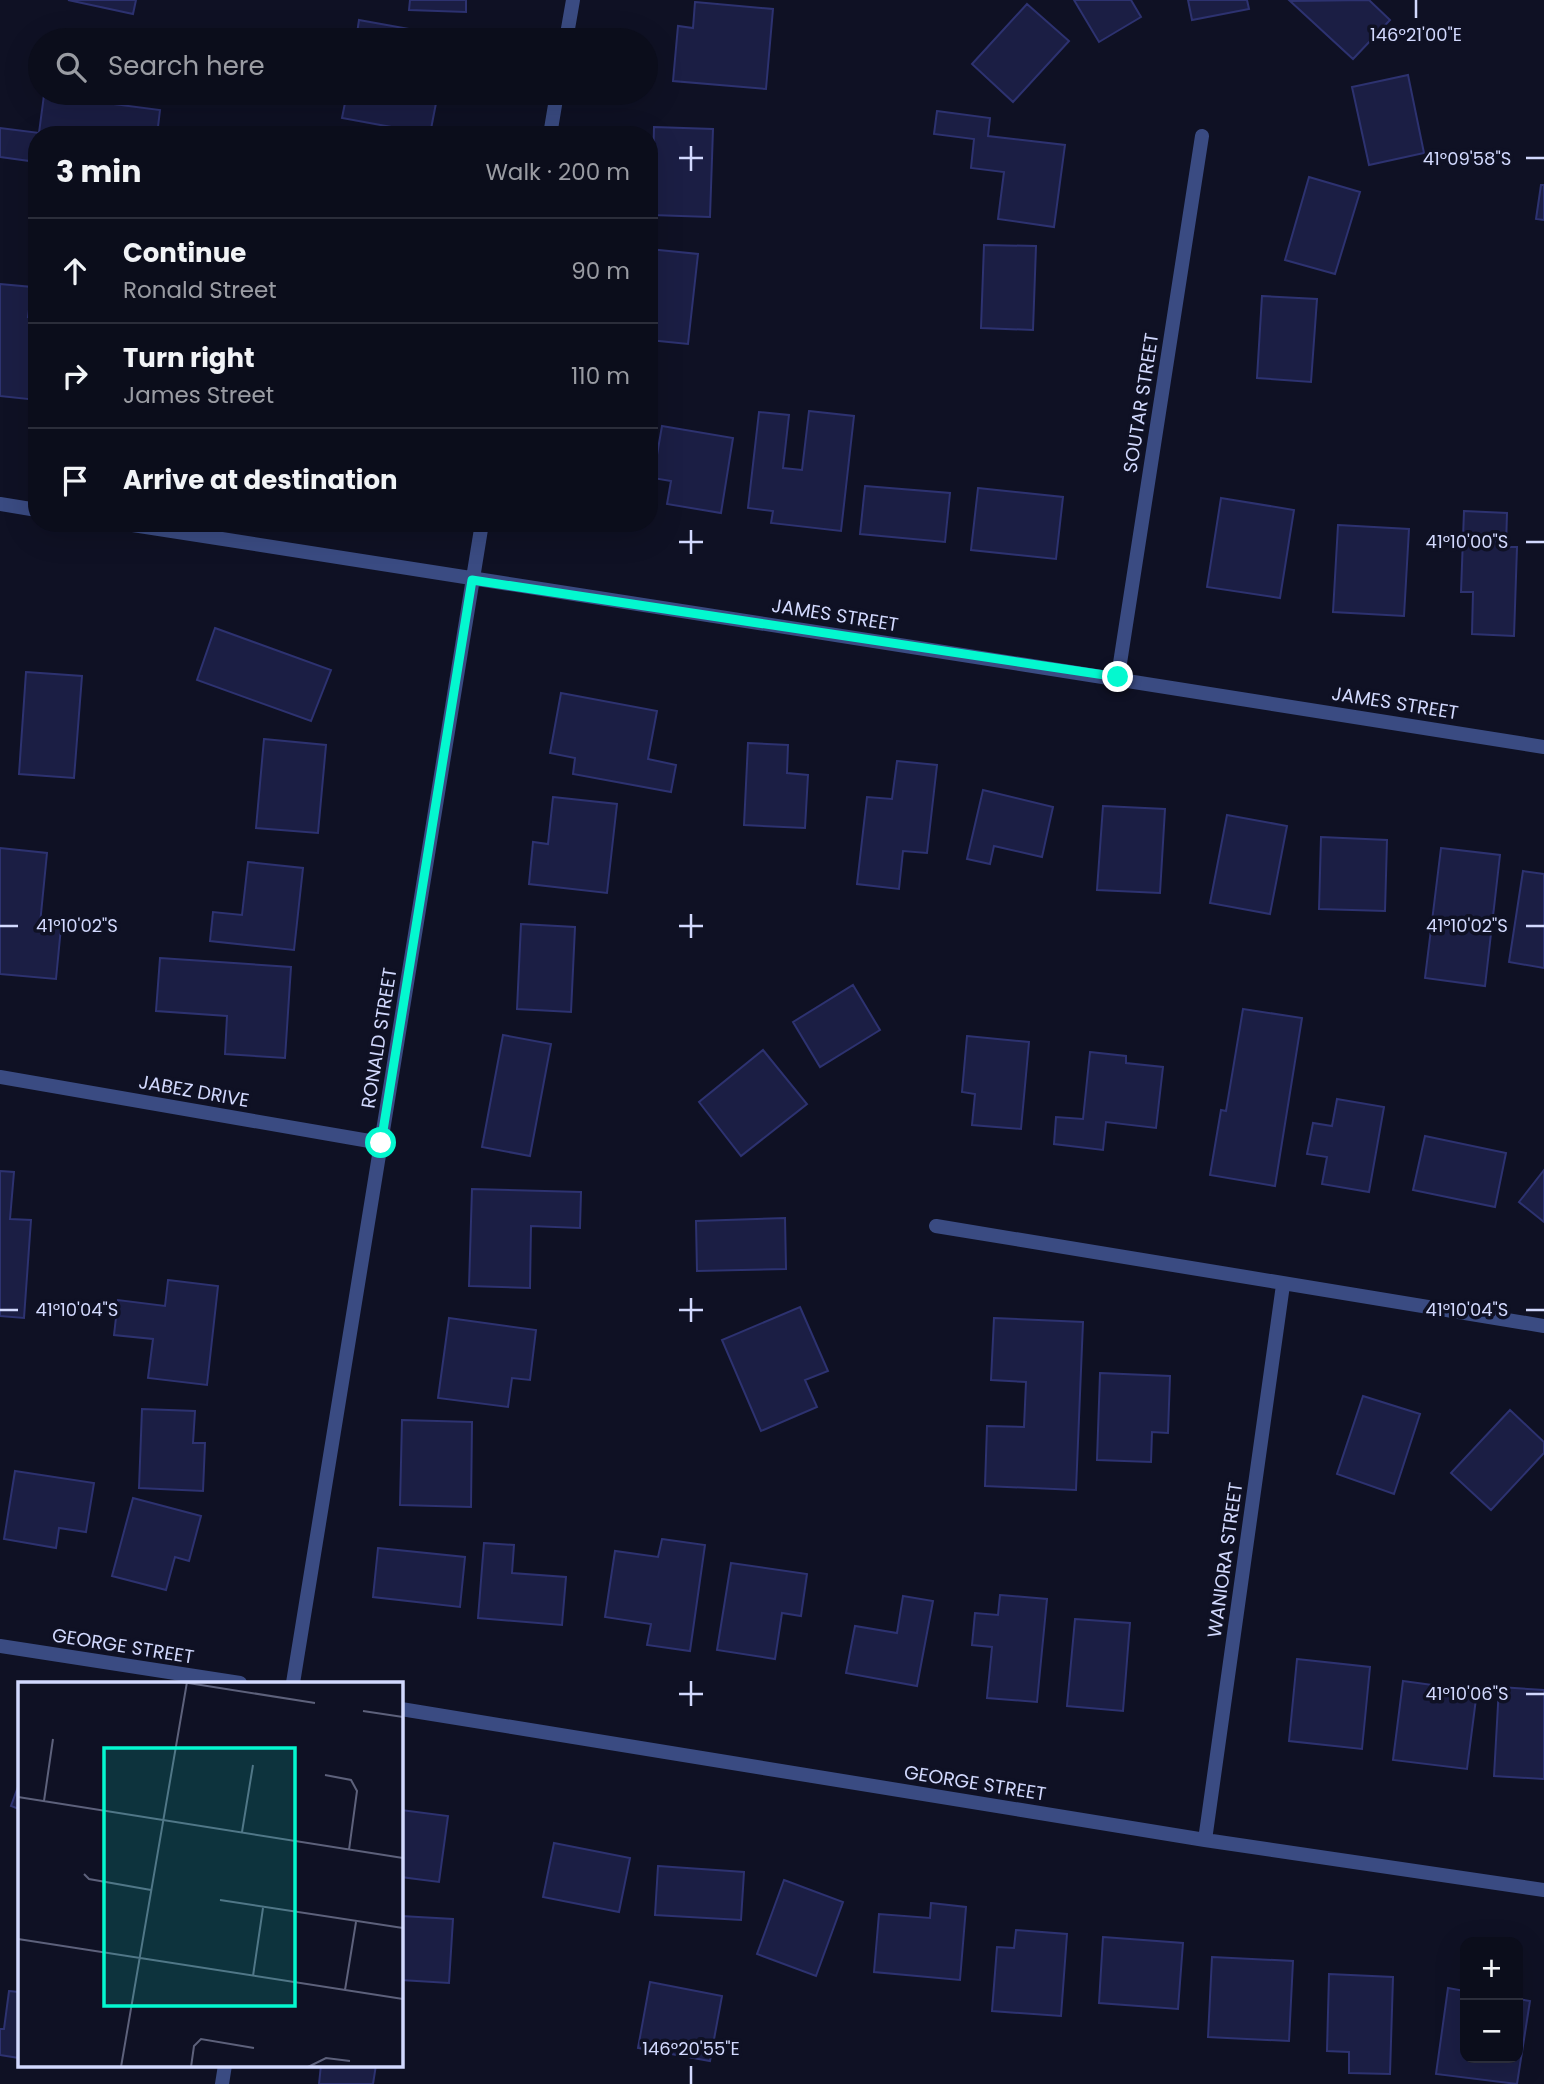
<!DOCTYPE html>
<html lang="en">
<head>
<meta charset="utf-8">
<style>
	body { margin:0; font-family:Poppins,sans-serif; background:#191b28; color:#f1f3f6 }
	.controls { position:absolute; right:21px; bottom:21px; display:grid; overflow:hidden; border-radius:14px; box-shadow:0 7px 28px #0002 }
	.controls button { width:63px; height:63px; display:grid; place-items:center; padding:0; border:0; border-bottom:2px solid #2b2d3a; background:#0b0d1b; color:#f1f3f6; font:35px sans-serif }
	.stop { position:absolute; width:21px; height:21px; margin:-16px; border:5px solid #04f8cf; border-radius:50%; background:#fff }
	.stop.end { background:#04f8cf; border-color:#fff; box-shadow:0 2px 7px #0008 }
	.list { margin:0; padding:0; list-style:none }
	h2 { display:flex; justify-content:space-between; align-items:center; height:91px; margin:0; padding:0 28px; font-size:30px }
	h2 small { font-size:23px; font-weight:400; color:#9a9ca3 }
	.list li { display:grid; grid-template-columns:46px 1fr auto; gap:21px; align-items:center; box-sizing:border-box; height:105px; padding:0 28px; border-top:2px solid #2b2d3a }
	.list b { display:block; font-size:26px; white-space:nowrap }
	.list p { margin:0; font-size:23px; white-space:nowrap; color:#9a9ca3 }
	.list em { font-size:23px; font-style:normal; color:#9a9ca3 }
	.icon { flex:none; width:38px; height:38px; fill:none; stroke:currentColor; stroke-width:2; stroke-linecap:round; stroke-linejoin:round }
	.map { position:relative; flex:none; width:1544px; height:2084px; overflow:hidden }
	.search { position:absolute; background:#0b0d1b; box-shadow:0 7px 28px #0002; left:28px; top:28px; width:630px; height:77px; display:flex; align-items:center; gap:18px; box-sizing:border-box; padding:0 24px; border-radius:38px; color:#9a9ca3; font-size:26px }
	.panel { position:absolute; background:#0b0d1b; box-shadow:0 7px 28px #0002; left:28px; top:126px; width:630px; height:406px; border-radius:28px }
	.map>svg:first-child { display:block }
	.building { fill:#1b1e44; stroke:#2d3270; stroke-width:2 }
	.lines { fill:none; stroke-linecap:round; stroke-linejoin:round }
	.street { stroke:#3a4b82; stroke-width:14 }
	.route { stroke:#04f8cf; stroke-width:9 }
	.ticks { fill:none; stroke:#d2d9fe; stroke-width:2.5 }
	.labels { text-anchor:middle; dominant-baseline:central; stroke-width:7; stroke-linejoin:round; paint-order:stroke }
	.street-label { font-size:19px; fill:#d2d9fe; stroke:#0f1124 }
	.inset-road { fill:none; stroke:#5d617b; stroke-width:2 }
	.view { fill:#04f8cf; fill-opacity:0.15; stroke:#04f8cf; stroke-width:3.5 }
	.inset-edge { fill:none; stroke:#d2d9fe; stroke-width:3.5 }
	.ticks-label { font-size:18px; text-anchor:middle; fill:#d2d9fe; stroke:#0f1124; stroke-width:7; stroke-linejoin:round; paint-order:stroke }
</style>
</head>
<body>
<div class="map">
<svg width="1544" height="2084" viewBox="0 0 1544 2084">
	<rect width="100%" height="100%" fill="#0f1124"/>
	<path class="building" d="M68 0H136L133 14Z
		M410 0H466V12L409 10Z
		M1074 0H1131L1141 17 1099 42Z
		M1188 0H1247L1249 9 1192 20Z
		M1369 0 1390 20 1353 59 1290 1Z
		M695 2 773 9 766 89 673 81 678 26 693 28Z
		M1027 4 1069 41 1013 102 972 64Z
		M359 20 448 36 447 40H356Z
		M1408 75 1424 153 1369 165 1352 87Z
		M347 93H438L430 134 342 118Z
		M44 95 160 110 157 135H37V162L0 157V128L39 133Z
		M937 111 990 118 988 136 1065 145 1054 227 998 219 1004 172 971 168 974 139 934 134Z
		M654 127 713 129 710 217 652 215Z
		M1309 177 1360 192 1335 274 1285 260Z
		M1541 185H1544V220L1536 219Z
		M984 245 1036 246 1033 330 981 328Z
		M649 249 698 254 688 344 649 340Z
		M0 284 32 287 28 317 37 318V400L0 396Z
		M1262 296 1317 299 1311 382 1257 378Z
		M809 411 854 416 841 531 771 523 773 511 748 508 759 412 789 415 783 468 802 470Z
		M662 426 733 438 721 513 667 504 671 481 653 478Z
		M865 486 950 493 945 542 860 534Z
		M978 488 1063 497 1056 559 971 550Z
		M1221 498 1294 510 1280 598 1207 587Z
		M1464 511 1507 513 1506 547H1517L1514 636 1472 634 1473 592H1461Z
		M1338 525 1409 529 1404 616 1333 612Z
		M215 628 331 670 311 721 197 680Z
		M26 672 82 676 74 778 19 774Z
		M561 693 657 711 648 759 676 765 671 792 573 774 575 758 550 753Z
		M264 739 326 745 318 833 256 828Z
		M748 743 788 745 787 773 808 775 805 828 744 825Z
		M897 761 937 765 927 853 903 851 899 889 857 884 867 797 892 799Z
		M983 790 1053 807 1042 857 994 846 990 864 967 859Z
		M553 797 617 804 607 893 529 884 533 842 548 844Z
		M1103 806 1165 809 1160 893 1097 890Z
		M1227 815 1287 826 1270 914 1210 903Z
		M1321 837 1387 840 1385 911 1319 909Z
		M0 848 47 853 40 924 61 927 56 979 0 974Z
		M1441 848 1500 855 1485 986 1425 978Z
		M248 862 303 868 294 950 210 941 213 912 242 915Z
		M1523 871 1544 874V968L1509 962Z
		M521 924 575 927 571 1012 517 1009Z
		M160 958 291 967 285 1058 225 1054 227 1016 156 1011Z
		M853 985 880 1030 820 1067 793 1022Z
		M1243 1009 1302 1018 1275 1186 1210 1175 1221 1110 1226 1111Z
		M503 1035 551 1044 530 1156 482 1147Z
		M967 1036 1029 1042 1021 1129 972 1125 975 1094 962 1092Z
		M763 1050 807 1104 741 1156 699 1102Z
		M1090 1052 1126 1056V1063L1163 1067 1156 1128 1106 1122 1103 1150 1054 1144 1056 1117 1083 1119Z
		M1337 1099 1384 1107 1369 1192 1322 1184 1327 1157 1307 1154 1313 1123 1332 1126Z
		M1425 1136 1506 1153 1495 1207 1413 1190Z
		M1544 1170V1222L1519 1202Z
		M0 1171 14 1172 10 1219 31 1220 24 1318 0 1316Z
		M472 1189 581 1192 580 1228 531 1226 530 1288 469 1286Z
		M785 1218 786 1269 697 1271 696 1221Z
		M168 1280 218 1286 207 1385 148 1378 153 1339 114 1335 118 1300 165 1306Z
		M800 1307 828 1371 805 1380 817 1407 761 1431 722 1340Z
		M449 1318 536 1330 530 1380 512 1378 508 1407 438 1398Z
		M994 1318 1083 1322 1076 1490 985 1486 987 1426 1024 1427 1026 1382 991 1380Z
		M1100 1373 1170 1376 1168 1433 1152 1432 1151 1462 1097 1460Z
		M1363 1396 1420 1414 1394 1494 1337 1474Z
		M142 1409 195 1411 193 1443H205L203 1491 139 1488Z
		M1510 1410 1544 1442V1453L1491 1510 1451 1473Z
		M402 1420 472 1422 471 1507 400 1505Z
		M15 1471 94 1483 86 1532 59 1528 56 1548 4 1539Z
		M133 1498 201 1516 189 1561 175 1557 166 1590 112 1576Z
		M662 1539 705 1545 690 1651 647 1645 651 1624 605 1617 615 1551 658 1557Z
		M484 1543 514 1545 512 1573 566 1577 562 1625 478 1618Z
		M378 1548 465 1557 460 1607 373 1597Z
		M731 1563 807 1574 801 1616 782 1613 775 1659 717 1650Z
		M1000 1595 1047 1599 1037 1702 987 1698 992 1647 972 1645 975 1613 998 1615Z
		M903 1596 933 1601 917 1686 846 1673 855 1626 897 1633Z
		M1075 1619 1130 1623 1123 1711 1067 1706Z
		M1297 1659 1370 1667 1362 1749 1289 1741Z
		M1403 1681 1477 1691 1467 1769 1393 1760Z
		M1499 1687 1544 1690V1779L1494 1776Z
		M19 1784V1809L11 1806Z
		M401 1810 448 1816 439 1882 401 1877Z
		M554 1843 630 1858 619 1912 543 1897Z
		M658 1866 744 1872 741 1920 655 1915Z
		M784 1880 843 1902 816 1976 757 1954Z
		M931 1903 966 1907 960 1980 874 1972 879 1914 930 1918Z
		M401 1916 453 1919 449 1983 401 1980Z
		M1016 1930 1067 1934 1061 2016 992 2011 997 1947 1014 1948Z
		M1103 1937 1183 1943 1178 2009 1099 2003Z
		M1212 1957 1293 1961 1289 2041 1208 2037Z
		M1329 1974 1393 1977 1390 2074 1349 2073V2052L1327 2051Z
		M650 1982 722 1996 710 2061 638 2048Z
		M1448 1988 1465 1991V2058H1518V1999L1530 2001 1517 2084 1436 2074Z
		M9 1991 19 1992V2058L0 2055V2029H4Z
		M321 2065H376L373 2084H319Z"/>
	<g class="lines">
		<path class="street" d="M566 40 573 0
			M550 135 557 93
			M0 504 37 510
			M120 523C594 600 1070 669 1544 747
			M1118 676 1202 136
			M0 1077 381 1143
			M936 1226 1544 1326
			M0 1646 240 1683
			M293 1683 482 523
			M401 1709 1205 1840 1544 1890
			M1205 1840 1283 1285
			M222 2084 225 2065"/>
	</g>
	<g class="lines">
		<path class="route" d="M381 1143 472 580 1118 677"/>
	</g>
	<path class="ticks" d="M1416 0V18M691 146V171M679 158H703M1526 158H1544M691 530V554M679 542H703M1526 542H1544M691 914V938M0 926H18M679 926H703M1526 926H1544M691 1298V1322M0 1310H18M679 1310H703M1526 1310H1544M691 1681V1706M679 1694H703M1526 1694H1544M691 2066V2084"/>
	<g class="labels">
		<g class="street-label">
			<text transform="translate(1141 403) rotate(-81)">SOUTAR STREET</text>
			<text transform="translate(835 615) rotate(9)">JAMES STREET</text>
			<text transform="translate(1395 703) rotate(9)">JAMES STREET</text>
			<text transform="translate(379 1038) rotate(-81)">RONALD STREET</text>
			<text transform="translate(194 1091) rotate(10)">JABEZ DRIVE</text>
			<text transform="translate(1225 1560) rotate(-82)">WANIORA STREET</text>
			<text transform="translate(123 1646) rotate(9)">GEORGE STREET</text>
			<text transform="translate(975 1783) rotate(9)">GEORGE STREET</text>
		</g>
	</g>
	<g transform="translate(18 1682)">
		<rect width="385" height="385" fill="#0f1124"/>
		<path class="inset-road" d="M164 0 297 21M345 29 385 35M307 93 333 98 339 109 331 168M0 115 385 176M26 119 35 57M224 150 235 83M66 192 71 197 133 208M202 218 385 246M0 257 385 317M235 294 245 226M327 308 338 240M103 385 169 0M173 385 176 364 183 357 236 366M290 385 308 376 332 379"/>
		<path class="view" d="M86 66H277V324H86Z"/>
		<rect width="385" height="385" class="inset-edge"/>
	</g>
	<g class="ticks-label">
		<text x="1416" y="41">146°21'00"E</text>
		<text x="1467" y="165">41°09'58"S</text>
		<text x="1467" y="548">41°10'00"S</text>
		<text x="77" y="932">41°10'02"S</text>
		<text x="1467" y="932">41°10'02"S</text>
		<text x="77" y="1316">41°10'04"S</text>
		<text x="1467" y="1316">41°10'04"S</text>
		<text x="1467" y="1700">41°10'06"S</text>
		<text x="691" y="2055">146°20'55"E</text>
	</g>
</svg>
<div class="controls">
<button>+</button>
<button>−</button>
</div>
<div class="stop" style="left:381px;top:1143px"></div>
<div class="stop end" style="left:1118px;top:677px"></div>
<div class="search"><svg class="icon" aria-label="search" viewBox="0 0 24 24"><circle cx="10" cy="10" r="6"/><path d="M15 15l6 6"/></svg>Search here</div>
<section class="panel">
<h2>3 min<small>Walk · 200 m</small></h2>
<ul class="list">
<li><svg class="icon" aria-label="ahead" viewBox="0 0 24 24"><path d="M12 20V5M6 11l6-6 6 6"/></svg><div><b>Continue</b><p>Ronald Street</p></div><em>90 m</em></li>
<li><svg class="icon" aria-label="right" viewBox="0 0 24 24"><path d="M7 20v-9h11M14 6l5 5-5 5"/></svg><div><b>Turn right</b><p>James Street</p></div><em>110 m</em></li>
<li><svg class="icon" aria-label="arrive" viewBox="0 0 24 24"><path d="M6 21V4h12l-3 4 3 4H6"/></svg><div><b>Arrive at destination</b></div></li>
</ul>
</section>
</div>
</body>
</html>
